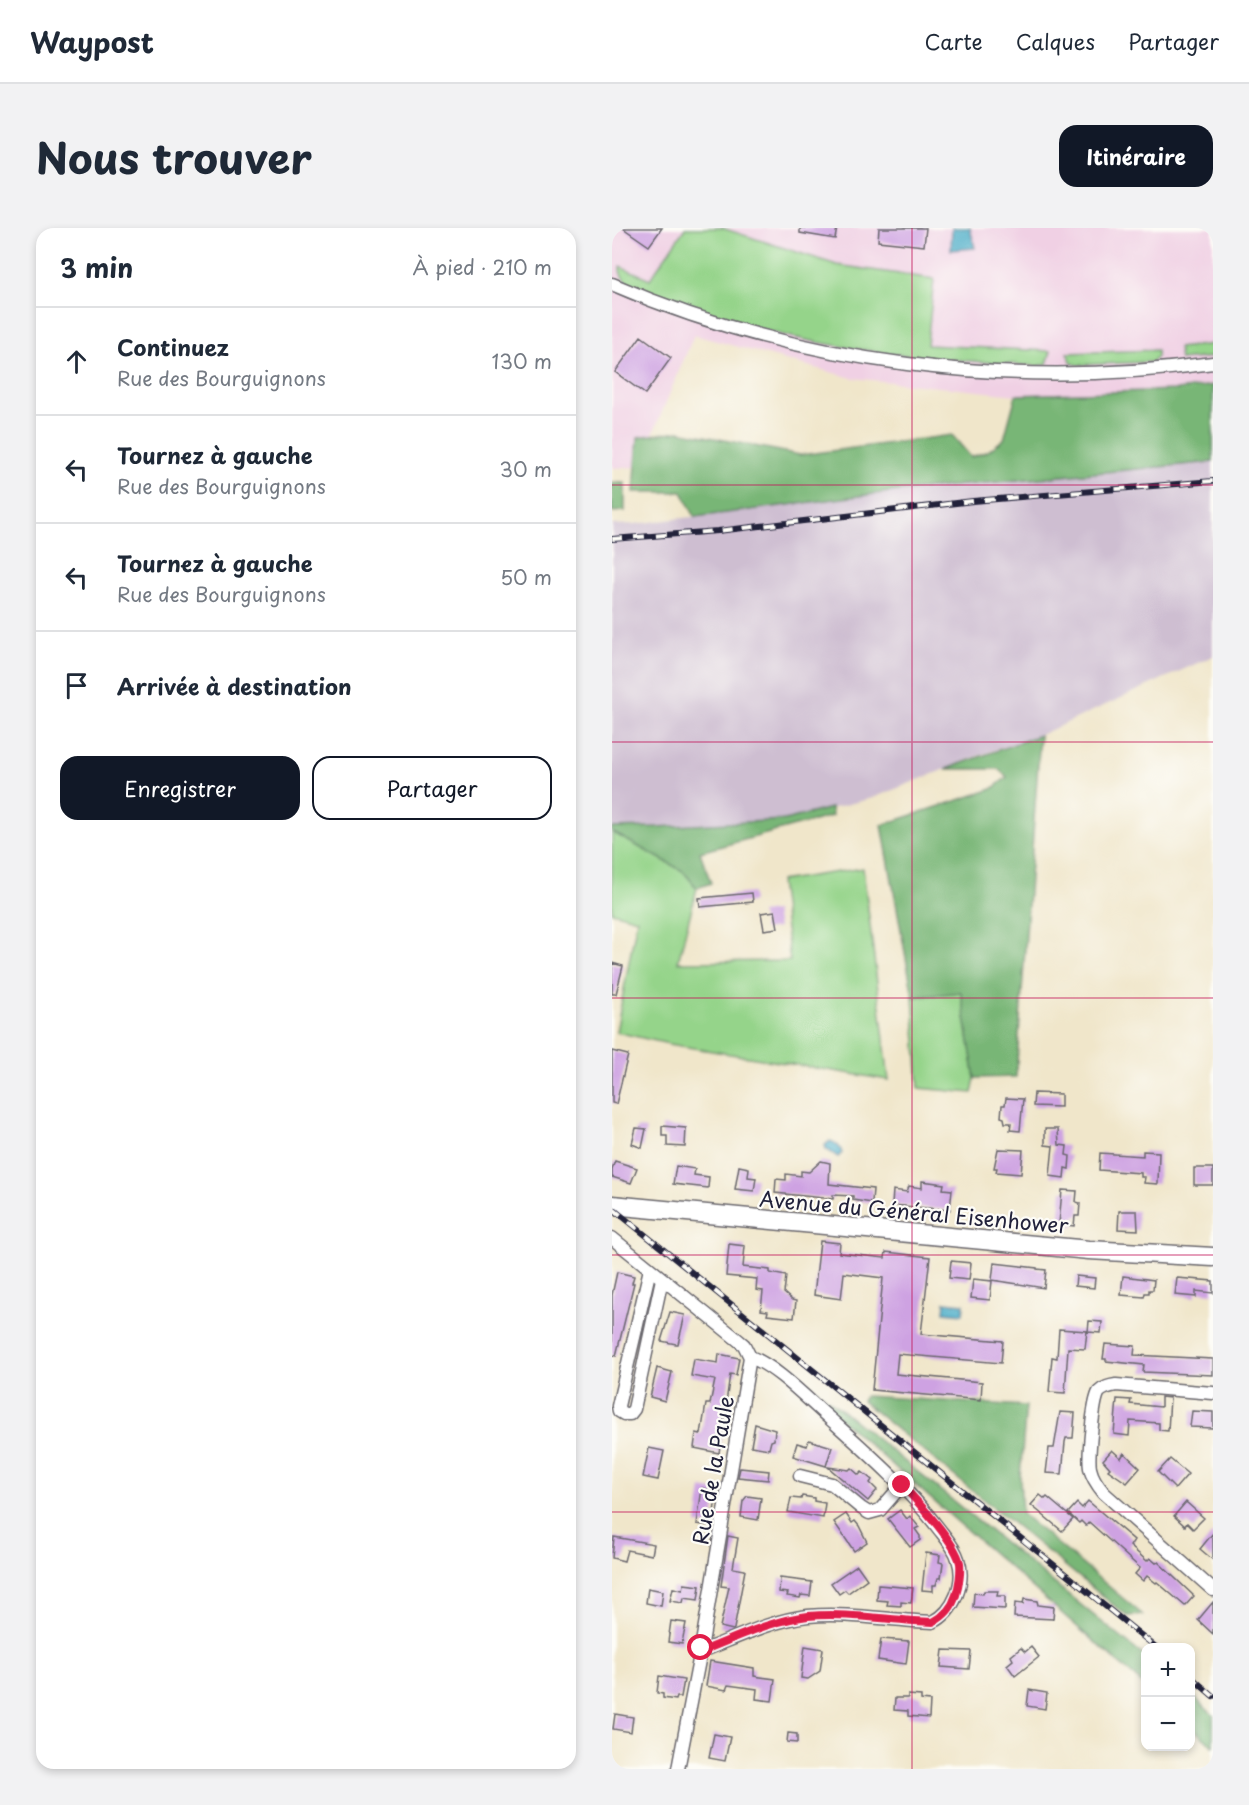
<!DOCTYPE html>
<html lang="fr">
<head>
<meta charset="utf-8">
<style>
	body { margin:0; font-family:"Playpen Sans",sans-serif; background:#f2f2f3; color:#1f2937 }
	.controls { position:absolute; right:18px; bottom:18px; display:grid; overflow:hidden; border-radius:12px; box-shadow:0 3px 9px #0003 }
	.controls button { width:54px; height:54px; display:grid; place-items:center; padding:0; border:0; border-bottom:2px solid #e0e1e3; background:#fff; color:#1f2937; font:30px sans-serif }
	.stop { position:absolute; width:18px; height:18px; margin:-14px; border:4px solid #e11d48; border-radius:50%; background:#fff }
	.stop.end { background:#e11d48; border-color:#fff; box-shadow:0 2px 6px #0008 }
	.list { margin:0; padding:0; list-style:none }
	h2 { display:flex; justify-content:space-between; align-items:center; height:78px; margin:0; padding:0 24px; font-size:26px }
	h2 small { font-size:20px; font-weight:400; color:#747a83 }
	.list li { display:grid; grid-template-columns:39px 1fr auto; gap:18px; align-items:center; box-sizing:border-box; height:108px; padding:0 24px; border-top:2px solid #e0e1e3 }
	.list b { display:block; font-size:22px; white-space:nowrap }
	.list p { margin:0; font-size:20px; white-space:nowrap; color:#747a83 }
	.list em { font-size:20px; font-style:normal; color:#747a83 }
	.actions { display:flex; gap:12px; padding:18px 24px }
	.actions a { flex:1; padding:14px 0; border:2px solid #111827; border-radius:18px; text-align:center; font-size:21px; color:#111827 }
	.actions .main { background:#111827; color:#fff }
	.icon { flex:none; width:33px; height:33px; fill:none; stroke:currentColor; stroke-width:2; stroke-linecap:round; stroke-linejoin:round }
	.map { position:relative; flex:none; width:601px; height:1541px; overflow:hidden; border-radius:18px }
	header { display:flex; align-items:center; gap:36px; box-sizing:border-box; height:84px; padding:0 30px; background:#fff; border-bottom:2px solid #e0e1e3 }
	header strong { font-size:28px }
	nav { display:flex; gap:33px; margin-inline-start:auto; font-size:21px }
	.intro { display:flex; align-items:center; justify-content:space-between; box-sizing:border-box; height:144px; padding:0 36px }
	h1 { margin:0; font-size:42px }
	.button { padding:15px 27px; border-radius:18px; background:#111827; color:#fff; font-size:21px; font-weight:700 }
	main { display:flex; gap:36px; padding:0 36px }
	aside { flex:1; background:#fff; border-radius:18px; box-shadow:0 3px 9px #0003 }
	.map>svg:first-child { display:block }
	.built { fill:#f0d0e4 }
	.industrial { fill:#cebed1 }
	.green { fill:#95d48a; stroke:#5c7b62; stroke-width:1.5 }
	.forest { fill:#78b676; stroke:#4d6c58; stroke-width:1.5 }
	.water { fill:#48acc7; stroke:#356781; stroke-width:1.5 }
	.building { fill:#cea2e2 }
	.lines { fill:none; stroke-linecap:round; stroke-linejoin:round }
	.street-casing { stroke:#6a676d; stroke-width:15 }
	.secondary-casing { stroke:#6a676d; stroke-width:21 }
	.street { stroke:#fff; stroke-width:12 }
	.secondary { stroke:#fff; stroke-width:18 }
	.rail-casing { stroke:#22223b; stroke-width:6 }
	.rail { stroke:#fdfcf7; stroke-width:4; stroke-dasharray:11; stroke-linecap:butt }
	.route { stroke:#e11d48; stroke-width:8 }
	.grid { fill:none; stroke:#c2185b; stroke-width:1.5; stroke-opacity:0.55 }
	.labels { text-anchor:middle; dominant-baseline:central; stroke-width:4.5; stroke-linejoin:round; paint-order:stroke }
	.street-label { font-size:21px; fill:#22223b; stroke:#fdfcf7 }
</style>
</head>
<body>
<header>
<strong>Waypost</strong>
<nav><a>Carte</a><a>Calques</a><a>Partager</a></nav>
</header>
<div class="intro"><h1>Nous trouver</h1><a class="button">Itinéraire</a></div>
<main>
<aside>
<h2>3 min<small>À pied · 210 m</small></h2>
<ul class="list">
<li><svg class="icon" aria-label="ahead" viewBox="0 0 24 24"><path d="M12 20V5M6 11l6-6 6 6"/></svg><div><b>Continuez</b><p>Rue des Bourguignons</p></div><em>130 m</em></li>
<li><svg class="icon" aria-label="left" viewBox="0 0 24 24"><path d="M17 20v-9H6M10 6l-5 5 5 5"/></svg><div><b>Tournez à gauche</b><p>Rue des Bourguignons</p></div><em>30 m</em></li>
<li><svg class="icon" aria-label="left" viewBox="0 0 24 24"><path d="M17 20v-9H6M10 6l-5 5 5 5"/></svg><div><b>Tournez à gauche</b><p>Rue des Bourguignons</p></div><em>50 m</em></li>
<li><svg class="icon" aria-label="arrive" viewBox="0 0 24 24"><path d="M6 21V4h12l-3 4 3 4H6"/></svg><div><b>Arrivée à destination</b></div></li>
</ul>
<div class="actions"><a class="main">Enregistrer</a><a>Partager</a></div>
</aside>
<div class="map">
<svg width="601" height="1541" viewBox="0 0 601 1541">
	<rect width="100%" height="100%" fill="#fdfcf7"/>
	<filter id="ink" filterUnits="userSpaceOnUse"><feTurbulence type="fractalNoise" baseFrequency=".0167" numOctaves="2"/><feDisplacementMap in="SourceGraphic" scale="12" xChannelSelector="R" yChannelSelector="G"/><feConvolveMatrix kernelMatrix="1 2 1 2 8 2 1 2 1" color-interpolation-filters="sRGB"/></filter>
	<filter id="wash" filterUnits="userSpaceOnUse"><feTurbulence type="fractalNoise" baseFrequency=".008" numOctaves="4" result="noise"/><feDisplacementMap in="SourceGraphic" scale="24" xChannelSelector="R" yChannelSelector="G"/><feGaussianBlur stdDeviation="1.35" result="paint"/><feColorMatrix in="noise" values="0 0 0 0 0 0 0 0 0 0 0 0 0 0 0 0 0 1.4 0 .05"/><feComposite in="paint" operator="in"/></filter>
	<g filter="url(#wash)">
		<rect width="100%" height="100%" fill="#f0e6ca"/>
		<path class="built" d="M0 0H601V157L565 162 404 167 240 150 82 107 27 239 0 240Z"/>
		<path class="industrial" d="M601 234V428L428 507 371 526 261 570 173 592 45 599 0 600V297L23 296 286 263Z"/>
		<path class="green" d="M73 0H110L225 37 322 51 315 117 439 123 435 136 425 138C343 132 260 127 180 109 139 100 100 87 61 73 45 68 6 61 8 38L38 51Z
			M601 116V129L568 132 566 120Z
			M545 122V129L540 134 465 137 460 135 455 125Z
			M0 604 71 643 85 660 66 734 178 733 168 653 251 640 277 852 57 816 4 804 25 691 0 684Z
			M349 764 363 850 360 865 307 860 301 769Z"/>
		<path class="forest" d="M601 157V234L286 263 83 289 70 264H22L26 209 67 203 188 227 340 207 359 229 376 223 392 211 404 167 565 162Z
			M0 255H13V283L0 284Z
			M428 507 404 849 363 850 349 764 301 769 270 597 380 561 395 549 386 541H334Z
			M219 580 220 588 88 624 99 655 85 660 71 643 0 604V600L45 599 173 592Z
			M193 1156 200 1158 533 1429V1458L196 1163Z
			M253 1168 414 1178 408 1249 410 1286 531 1387 515 1388 250 1173Z
			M579 1466 601 1487V1518L579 1499Z"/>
		<path class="water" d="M340 0H358L363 20 339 22Z
			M218 913C223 914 229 919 230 925L226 929 214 921 213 917Z
			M333 1074 352 1076 351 1086 332 1084Z"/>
		<g id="blocks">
			<path class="building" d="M11 0H50L37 18Z
				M188 0H225L223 11 188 5Z
				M267 0H314L312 18 266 13Z
				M29 108 59 130 33 166 3 144Z
				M140 665 141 674 88 679 87 670Z
				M163 683 166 700 152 702 149 685Z
				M0 735 11 738 4 766H0Z
				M0 823 16 827 4 876 0 875Z
				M422 865 449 866V879L421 878Z
				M394 870 411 871 408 903 398 902 399 895H393L392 890 389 889 390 877H393Z
				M50 898 74 900 73 919 55 918V908H50Z
				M24 900 34 901 30 920 20 916Z
				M433 901H446L447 917 455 918 454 927 458 928 457 941 453 940 452 950 438 948 441 918 433 917Z
				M386 921 411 922 409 946 384 944 385 940H382Z
				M531 923 547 924 546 956 532 955 533 949H529V945L487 942 488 925 531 928Z
				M3 933 25 940 19 955 0 949V941Z
				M209 933 218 935 217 956 261 961 260 975 241 972V968L221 967V971L163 965 164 951 174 952V946L189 948V943L197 944Z
				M64 938 83 941 82 947 97 949 96 960 61 956Z
				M127 938 137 940 136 949 144 950 142 963 123 961Z
				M582 940H601V957H582Z
				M310 953 332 956 331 961 340 962 338 982 280 977 281 962 295 964 297 958 310 960Z
				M450 962 465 963 464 974 468 975 467 988H463L462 998 447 996Z
				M507 983H525L526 1002 506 1001Z
				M208 1013 228 1015 227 1025 273 1030 274 1024 318 1029 309 1106 391 1113 389 1135 286 1126 284 1146 370 1154 369 1172 260 1162 271 1050 232 1045 229 1071 202 1067Z
				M117 1016 133 1018 131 1039 158 1042V1045L174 1048 172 1065 180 1072 184 1073 182 1090 155 1087 156 1083 149 1082 151 1063 144 1062 145 1051 114 1048Z
				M339 1033 359 1035 357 1052 337 1050Z
				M382 1035 425 1040V1041L434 1042 432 1060 380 1052Z
				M5 1044 22 1048 20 1055H22L4 1128 0 1127V1067Z
				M464 1048 483 1050 482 1060 463 1058Z
				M511 1048 542 1052 541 1062H537V1065H533L532 1069 509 1067Z
				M565 1050 601 1053V1065L584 1063V1069L563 1067Z
				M361 1051 380 1053 378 1072 359 1070Z
				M58 1084 73 1087 66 1116H64L49 1113Z
				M477 1093 490 1094 489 1105 476 1104Z
				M447 1101 475 1103 473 1121 456 1120 453 1165 437 1164 440 1129 445 1130Z
				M493 1116 523 1118 522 1127 601 1131V1147L531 1144 532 1137 494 1133V1131H491Z
				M107 1126 127 1130 124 1147 118 1146 107 1225 82 1220 84 1205 89 1206 94 1176H98L103 1152 79 1148 82 1131 106 1135Z
				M45 1140 60 1144 53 1173 38 1169Z
				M549 1169 558 1170 556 1203 547 1202V1195L518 1193 517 1208 502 1206 505 1171 519 1172 518 1176 549 1179Z
				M580 1183 601 1184V1200L578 1199Z
				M448 1184 463 1185 461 1210H454L453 1214 450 1246 434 1245 437 1220H442Z
				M143 1196 163 1202 162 1212 159 1213 157 1221 139 1218Z
				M197 1212 220 1219 214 1238 181 1228 185 1215 195 1218Z
				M37 1220 52 1223 46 1252 31 1249Z
				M500 1222 509 1230 512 1225 528 1240 515 1255 496 1242 498 1240 491 1232Z
				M558 1231 576 1246 563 1261 546 1244Z
				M216 1239 237 1242 239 1240 247 1247 250 1244 260 1252 258 1255 265 1262 256 1273Z
				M128 1240 157 1243 156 1252 126 1249Z
				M90 1260 105 1263 100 1298 85 1296Z
				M428 1267 433 1271 435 1269 461 1291 450 1303 419 1277Z
				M135 1268 149 1270 146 1292 129 1289 131 1273Z
				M190 1268 202 1270V1273L213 1275 211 1290 176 1284 179 1270 189 1271Z
				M476 1273 522 1312 518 1318 535 1333 538 1330 544 1335 546 1334 582 1368 573 1378 545 1354 544 1355 535 1348 531 1353 523 1346 528 1340 477 1294 474 1298 469 1293 467 1295 456 1285 465 1275 470 1280Z
				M574 1274 592 1290 581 1301 575 1295 573 1298 562 1288Z
				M288 1282 295 1291 298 1288 307 1299 303 1301 308 1308V1312L298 1319 276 1291Z
				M234 1286 240 1295 243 1293 247 1298 255 1314 242 1323 222 1294Z
				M601 1305V1332L588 1321Z
				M116 1308 126 1310 121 1340 133 1342 122 1401 121 1402 108 1399 117 1359 109 1358Z
				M2 1309 42 1316 40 1327 15 1322 12 1333 0 1330Z
				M314 1325 328 1327 327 1334 331 1335 329 1350H326L324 1357H321V1363L310 1362Z
				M245 1337 255 1351 236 1365 233 1362 227 1366 219 1355Z
				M168 1350 200 1354 198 1368 189 1367 188 1370 175 1368 176 1365 167 1364Z
				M72 1356 88 1358 86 1372 72 1370 71 1375 58 1373 61 1360 71 1362Z
				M266 1357 301 1360 299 1375 289 1374V1378L275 1377 276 1373 265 1372Z
				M36 1360 51 1363 49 1378 34 1375Z
				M372 1363H386L385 1368H393V1381L361 1379 362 1365 371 1366Z
				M412 1371 425 1373 426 1377 442 1379 441 1391 402 1389 403 1375 411 1376Z
				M601 1374V1406L586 1392Z
				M59 1393 74 1395 70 1416 56 1414Z
				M269 1411 297 1413 294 1436 266 1432Z
				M193 1418 211 1421 208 1443 196 1451 189 1450Z
				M419 1419 427 1429 403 1448 395 1437 401 1432 399 1428 409 1420 413 1424Z
				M331 1422 359 1423 357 1441 329 1439Z
				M98 1433 142 1440V1448L163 1451 160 1473 144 1471 145 1461 116 1457 114 1462 94 1458Z
				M47 1448 72 1452 69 1469H65L64 1472 51 1470V1466L45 1465Z
				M417 1462 435 1465 433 1481 415 1478Z
				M296 1467 309 1468V1472L318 1473 317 1490 296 1488V1483L282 1482 283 1470H296Z
				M3 1486 21 1489 19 1504 1 1501Z
				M176 1505 185 1506V1515L175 1514Z
				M102 1506 118 1509 113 1533 97 1530Z"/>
		</g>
	</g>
	<g filter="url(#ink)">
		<use href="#blocks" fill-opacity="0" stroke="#6a676d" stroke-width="1.5"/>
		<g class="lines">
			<g class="street-casing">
				<path id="street" d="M0 56C186 137 401 162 601 135
					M0 1010 126 1112 132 1117 138 1129 88 1427 66 1541
					M38 1041 6 1178 7 1183 12 1186H18L22 1181 50 1051
					M601 1165 504 1157C498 1158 492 1159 487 1164 481 1173 476 1229 478 1240 480 1250 486 1258 492 1265L601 1362
					M188 1248 220 1256 249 1280 257 1285 268 1282 290 1257
					M89 1420 95 1421C128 1408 161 1392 196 1388 237 1384 280 1393 321 1394 342 1384 354 1354 346 1331 343 1320 334 1310 327 1301 295 1259 256 1225 217 1190 196 1172 164 1138 138 1129"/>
			</g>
			<g class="secondary-casing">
				<path id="secondary" d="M0 977 477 1022 601 1029"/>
			</g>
			<use href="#street" class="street"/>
			<use href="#secondary" class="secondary"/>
			<g class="rail-casing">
				<path id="rail" d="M0 311 106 303 361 273 601 253
					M0 980 545 1420
					M578 1448 601 1468"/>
			</g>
			<use href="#rail" class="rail"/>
		</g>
	</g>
	<g class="lines" filter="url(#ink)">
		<path class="route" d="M89 1420 95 1421C128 1408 161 1392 196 1388 237 1384 280 1393 321 1394 333 1388 340 1380 344 1367 347 1358 349 1344 348 1335 343 1313 305 1273 290 1257"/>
	</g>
	<path class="grid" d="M300 0V1541M0 257H601M0 514H601M0 770H601M0 1027H601M0 1284H601"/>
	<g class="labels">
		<g class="street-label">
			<text transform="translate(302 983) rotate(5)">Avenue du Général Eisenhower</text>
			<text transform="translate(100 1242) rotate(-80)">Rue de la Paule</text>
		</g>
	</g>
</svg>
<div class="controls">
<button>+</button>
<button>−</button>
</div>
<div class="stop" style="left:89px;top:1420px"></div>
<div class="stop end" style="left:290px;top:1257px"></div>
</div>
</main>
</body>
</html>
